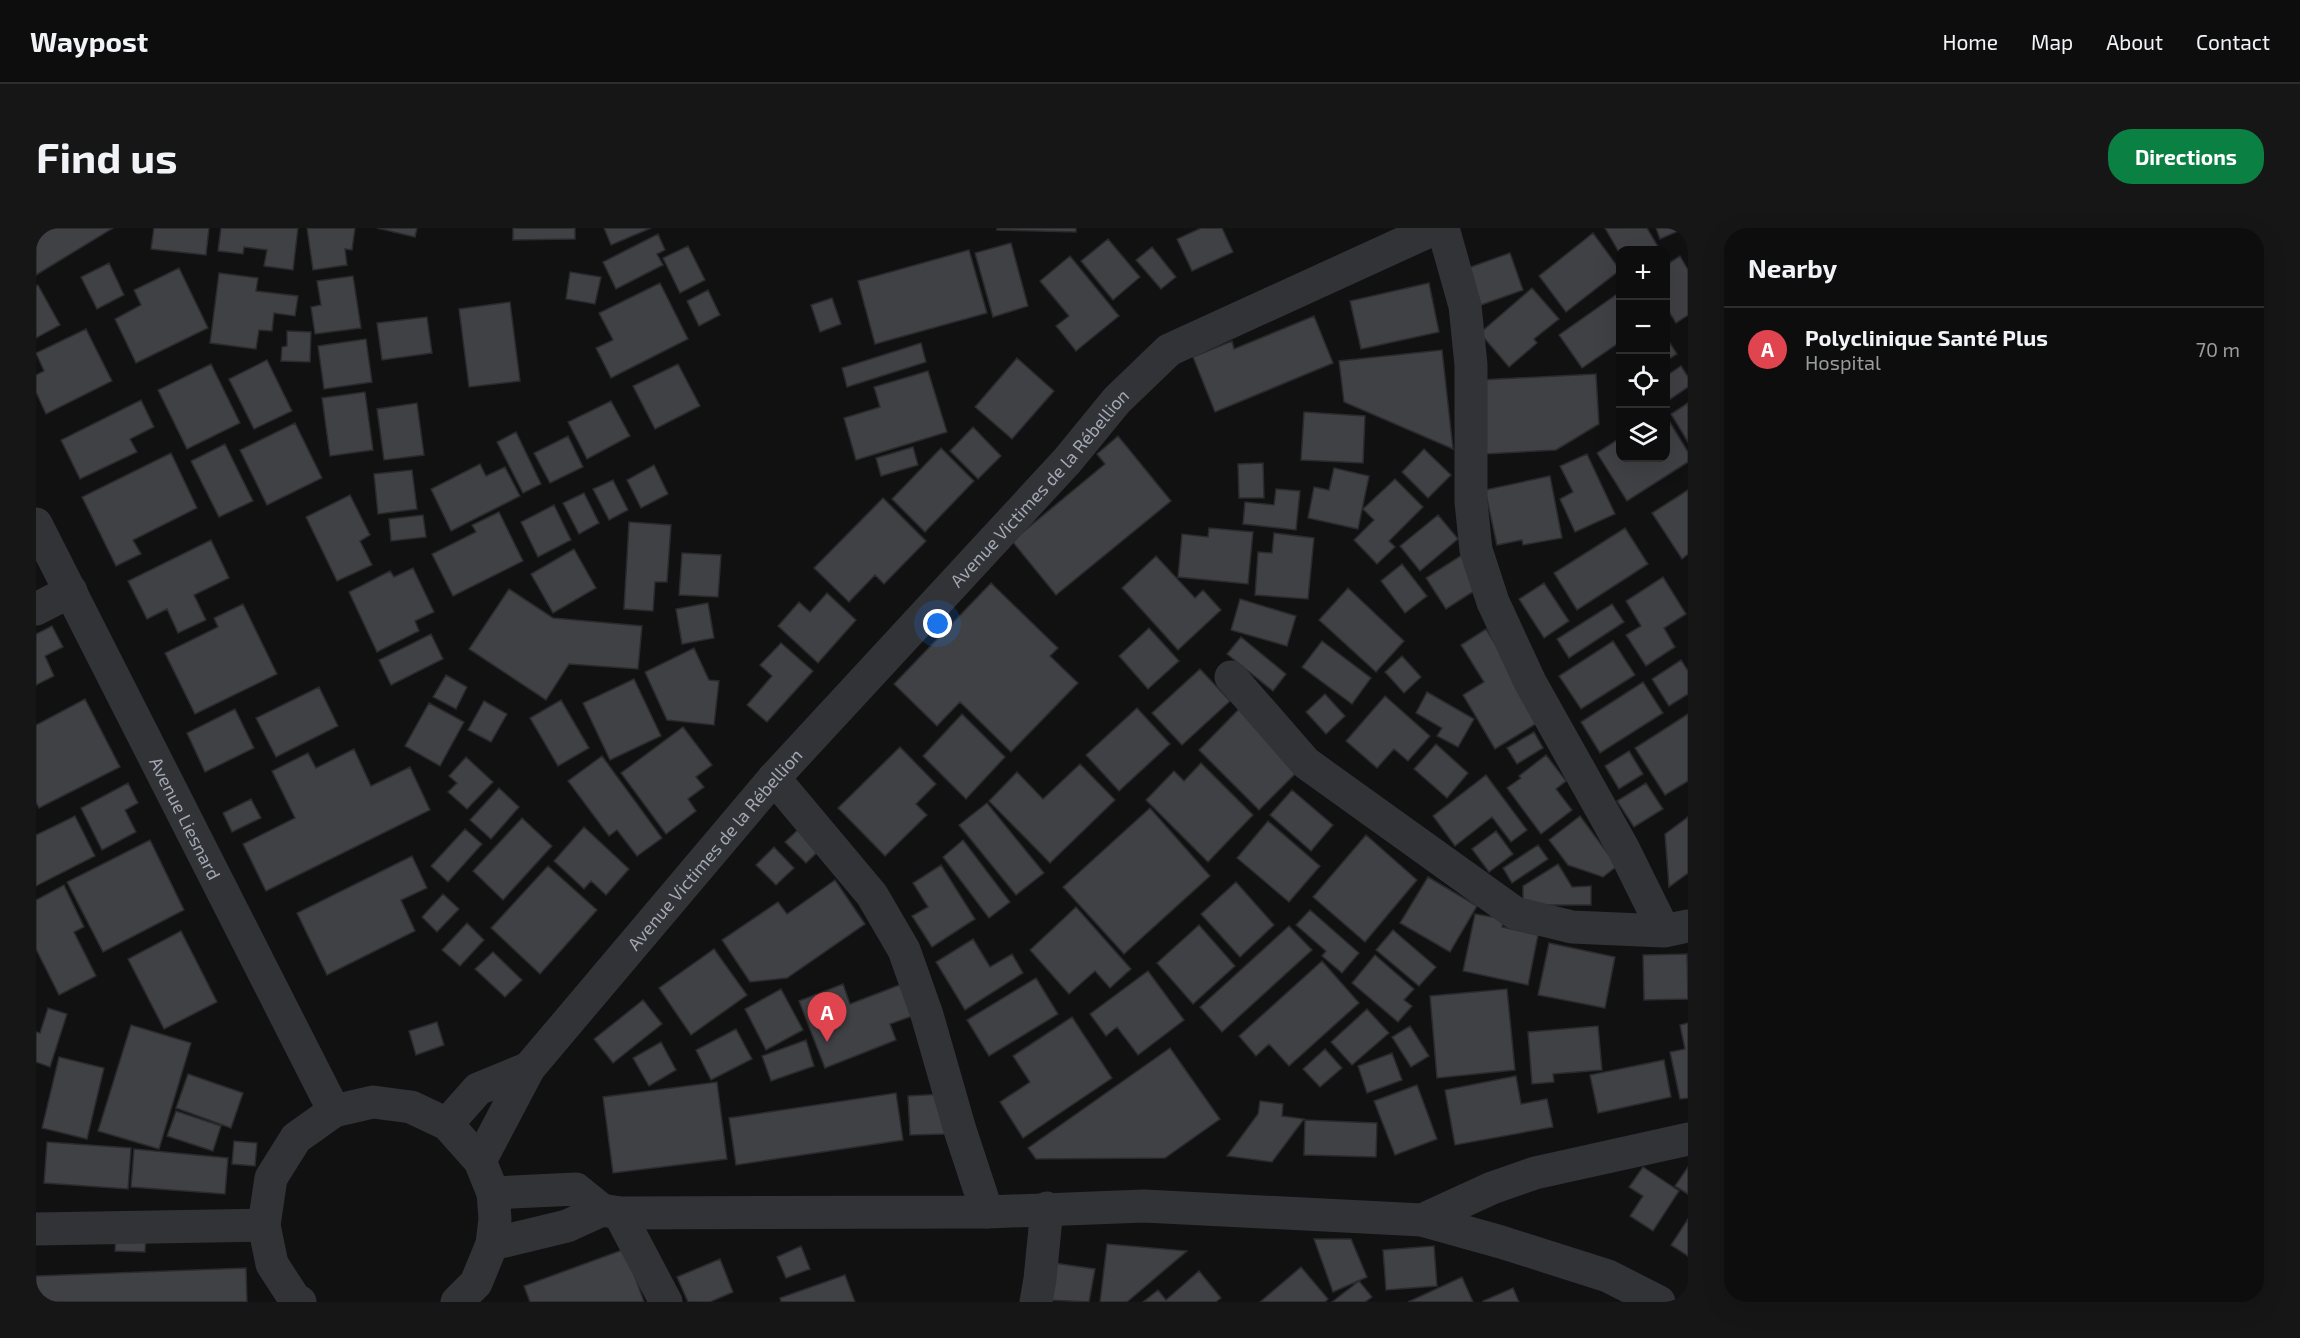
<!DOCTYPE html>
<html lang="en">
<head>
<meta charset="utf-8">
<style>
	body { margin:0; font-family:"Exo 2",sans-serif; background:#161617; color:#f1f3f6 }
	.controls { position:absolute; right:18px; top:18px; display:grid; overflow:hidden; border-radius:12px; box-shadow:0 6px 24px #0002 }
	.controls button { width:54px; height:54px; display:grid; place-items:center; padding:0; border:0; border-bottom:2px solid #2d2d2e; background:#0d0d0e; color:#f1f3f6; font:30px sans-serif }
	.you { position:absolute; left:902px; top:396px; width:21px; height:21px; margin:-15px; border:4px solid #fff; border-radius:50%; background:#1a73e8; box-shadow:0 0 0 9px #1a73e833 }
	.badge { display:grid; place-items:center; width:39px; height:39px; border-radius:50%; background:#0b8043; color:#fff; font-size:20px; font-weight:700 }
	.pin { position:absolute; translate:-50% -50px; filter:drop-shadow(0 2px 3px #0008) }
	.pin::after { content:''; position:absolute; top:32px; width:21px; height:18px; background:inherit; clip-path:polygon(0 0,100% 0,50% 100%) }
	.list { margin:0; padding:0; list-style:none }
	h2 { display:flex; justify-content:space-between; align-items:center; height:78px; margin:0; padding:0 24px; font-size:26px }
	h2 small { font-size:20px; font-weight:400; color:#9a9c9e }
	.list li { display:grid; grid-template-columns:39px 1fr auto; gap:18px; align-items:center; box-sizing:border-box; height:84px; padding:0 24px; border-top:2px solid #2d2d2e }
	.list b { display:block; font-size:22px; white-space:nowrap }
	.list p { margin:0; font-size:20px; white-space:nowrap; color:#9a9c9e }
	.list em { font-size:20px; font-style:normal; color:#9a9c9e }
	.icon { flex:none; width:33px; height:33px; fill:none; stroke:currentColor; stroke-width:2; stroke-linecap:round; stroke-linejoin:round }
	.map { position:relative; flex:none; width:1652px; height:1074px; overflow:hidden; border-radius:24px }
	header { display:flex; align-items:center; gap:36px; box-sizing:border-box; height:84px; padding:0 30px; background:#0d0d0e; border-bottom:2px solid #2d2d2e }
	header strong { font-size:28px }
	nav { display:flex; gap:33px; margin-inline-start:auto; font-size:21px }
	.intro { display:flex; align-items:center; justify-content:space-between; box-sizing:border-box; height:144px; padding:0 36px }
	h1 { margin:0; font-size:42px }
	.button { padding:15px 27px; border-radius:24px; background:#0b8043; color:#fff; font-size:21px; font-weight:700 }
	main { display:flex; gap:36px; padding:0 36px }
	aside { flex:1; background:#0d0d0e; border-radius:24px; box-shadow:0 6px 24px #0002 }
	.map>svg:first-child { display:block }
	.building { fill:#404145; stroke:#2b2b2e; stroke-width:1.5 }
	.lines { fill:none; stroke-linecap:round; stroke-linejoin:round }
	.minor { stroke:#323337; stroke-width:33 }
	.tertiary { stroke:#323337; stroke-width:33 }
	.labels { text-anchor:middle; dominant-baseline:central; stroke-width:5; stroke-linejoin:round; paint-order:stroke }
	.street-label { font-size:18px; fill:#a2a8b3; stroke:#0c0c0d }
</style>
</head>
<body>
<header>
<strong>Waypost</strong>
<nav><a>Home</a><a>Map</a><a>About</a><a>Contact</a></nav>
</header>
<div class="intro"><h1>Find us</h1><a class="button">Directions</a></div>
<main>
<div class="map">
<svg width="1652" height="1074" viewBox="0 0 1652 1074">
	<rect width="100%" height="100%" fill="#111112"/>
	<path class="building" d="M0 0H77L0 47Z
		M118 0H173L170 27 115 21Z
		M185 0H262L257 42 228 38 231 22 208 19 207 26 182 23Z
		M271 0H319L316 22 309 21 311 37 277 42Z
		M341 0H381L379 9Z
		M477 0H539V11L477 12Z
		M568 0H615L575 17Z
		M961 0H1040V4L961 2Z
		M1165 0H1186L1197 24 1156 43 1141 11Z
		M1569 0H1611L1624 22H1584V26Z
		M1620 0H1649L1624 11Z
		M1557 5 1584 42 1530 84 1503 48Z
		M622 6 629 22 621 26 627 37 580 61 567 34Z
		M1072 11 1104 49 1077 72 1045 33Z
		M975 15 992 78 957 89 939 25Z
		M652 18 669 52 644 65 627 30Z
		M1116 19 1140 49 1125 61 1100 32Z
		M933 22 951 85 839 116 822 53Z
		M1474 25 1487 62 1445 77 1432 40Z
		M1034 28 1083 88 1040 123 1020 98 1033 88 1004 53Z
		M1644 28 1652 42V87L1640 95 1630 79V37Z
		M73 35 88 67 61 81 45 49Z
		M143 40 172 100 100 135 79 91 105 77 98 62Z
		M534 44 565 49 559 76 530 71Z
		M183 45 222 50 220 63 262 68 259 88 238 85 236 103 223 102 220 121 174 115Z
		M317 48 325 100 279 106 275 79 285 77 281 53Z
		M624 55 652 111 575 150 560 120 577 112 563 85Z
		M1393 55 1403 104 1325 121 1314 73Z
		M2 57 24 97 0 110V58Z
		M1496 60 1523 91 1498 111 1501 115 1473 139 1444 105Z
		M672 62 684 87 663 98 651 73Z
		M1584 64V114L1546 140 1523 107Z
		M796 70 805 96 784 104 775 77Z
		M474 74 484 153 433 159 423 81Z
		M1278 88 1297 135 1179 184 1157 129 1196 113 1198 121Z
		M391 89 396 125 346 132 341 95Z
		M50 101 76 153 10 186 0 164V147L8 143 0 125Z
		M251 103 275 104 274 134 245 133 246 119 251 118Z
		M1630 109 1641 126 1630 133Z
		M330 111 336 154 288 161 282 118Z
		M885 115 890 134 811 159 806 140Z
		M1406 122 1417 221 1308 174 1303 133Z
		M981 130 1018 163 976 211 939 179Z
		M231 132 256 183 218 201 193 151Z
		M175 136 204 195 151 221 122 162Z
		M642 136 664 178 619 201 597 158Z
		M1645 138 1652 149V159L1630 174V148Z
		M892 143 911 204 820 232 808 190 844 179 838 159Z
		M1560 146 1563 196 1520 222 1448 226 1444 152Z
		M329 164 337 222 294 228 286 170Z
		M105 172 118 199 94 211 101 224 44 251 25 212Z
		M575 173 594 208 551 231 532 194Z
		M381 175 388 227 348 232 341 181Z
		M1652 175V214L1635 186Z
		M1268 184 1329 188 1327 235 1265 232Z
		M1630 188 1652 224V234L1591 273 1561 225 1584 210V230H1630Z
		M259 195 286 250 231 277 204 222Z
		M937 199 965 228 942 251 914 223Z
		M480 204 505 256 487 265 461 214Z
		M532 208 547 239 514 255 498 225Z
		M1082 208 1135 273 1020 367 976 313 1069 236 1061 226Z
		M189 216 217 273 183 289 155 233Z
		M877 219 882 237 845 248 840 230Z
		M905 220 938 253 889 304 856 271Z
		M1388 221 1415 247 1392 270 1366 244Z
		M135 225 161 280 97 312 105 326 80 338 46 269Z
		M1551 226 1579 286 1539 304 1524 271 1537 264 1524 238Z
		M1227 235 1228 270H1203L1202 236Z
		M444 236 450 248 469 239 484 268 415 303 395 261Z
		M618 237 632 266 605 280 591 252Z
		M1298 240 1333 248 1322 301 1272 290 1278 259 1293 262Z
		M376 242 381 281 342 286 338 246Z
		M1514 248 1526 310 1487 317 1486 312 1461 317 1449 262Z
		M1359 251 1387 279 1353 313 1359 319 1341 336 1318 312 1338 292 1327 281Z
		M577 252 592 282 573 292 557 261Z
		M1240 261 1264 263 1260 302 1207 296 1209 274 1238 277Z
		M1652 262V326L1646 331 1616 285Z
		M548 265 563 295 543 306 527 275Z
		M314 267 334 307 324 313 336 337 301 353 270 289Z
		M847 270 890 313 848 356 839 347 813 374 778 340Z
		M518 277 535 312 502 329 485 294Z
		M463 284 487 333 417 368 396 326 440 304 436 297Z
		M387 287 390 309 355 313 353 291Z
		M1402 287 1422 311 1384 343 1364 318Z
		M593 294 635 297 631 354H619L617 383 588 381Z
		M1173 300 1217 304 1212 356 1142 349 1146 306 1172 309Z
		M1589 300 1612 336 1541 382 1518 345Z
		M1238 305 1278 310 1272 371 1219 367 1222 324 1236 325Z
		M175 312 193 350 158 367 170 392 142 405 131 381 111 391 92 353Z
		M538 321 560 360 517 385 495 346Z
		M646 325 685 327 682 369 643 367Z
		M1429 325 1449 356 1410 381 1390 350Z
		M1120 328 1159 370 1167 362 1185 382 1142 422 1086 360Z
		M1366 336 1391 368 1369 385 1345 353Z
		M377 340 398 384 379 393 383 403 341 424 313 364 354 343 358 349Z
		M1627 349 1650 386 1628 400 1639 419 1610 438 1590 407 1605 398 1590 373Z
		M955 355 1022 420 1014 428 1042 455 975 524 924 474 901 498 858 456Z
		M1508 355 1533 393 1508 410 1483 371Z
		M1312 360 1368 413 1340 444 1283 392Z
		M473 361 517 390 606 398 602 441 533 436 510 472 433 421Z
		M791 365 820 392 782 435 742 398 763 374 774 384Z
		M1204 371 1260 388 1251 418 1195 402Z
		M672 375 678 410 646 416 640 381Z
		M207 376 241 446 159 486 129 425 182 399 178 390Z
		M1576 376 1588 394 1533 430 1521 411Z
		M16 398 27 419 9 428 18 448 0 457V406Z
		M1113 400 1143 433 1112 461 1083 428Z
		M1450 401 1506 492 1459 521 1427 467 1448 454 1425 417Z
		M395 406 407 431 355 457 343 432Z
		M1205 409 1250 446 1237 463 1191 426Z
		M1286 413 1335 450 1316 476 1266 439Z
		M1577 413 1599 447 1545 481 1523 448Z
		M745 415 777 443 731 494 711 477 736 448 724 437Z
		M658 420 673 452 683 453 678 497 631 492 609 444Z
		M1366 428 1385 449 1368 465 1349 444Z
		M1645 432 1652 443V466L1633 478 1616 451Z
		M1164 441 1194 473 1146 517 1116 485Z
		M410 447 431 459 420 481 397 469Z
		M598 451 625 508 574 532 547 475Z
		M1607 454 1627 485 1564 525 1545 494Z
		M283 459 302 498 240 529 220 490Z
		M1391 464 1438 491 1422 519 1401 508 1406 500 1380 485Z
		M1289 466 1309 488 1290 506 1270 484Z
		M1349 468 1394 508 1372 533 1358 521 1341 540 1310 513Z
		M49 471 84 539 3 580 0 574V497Z
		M525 472 553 520 522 538 494 490Z
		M448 473 471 486 455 514 432 502Z
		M393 475 428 494 404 538 369 518Z
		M1101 480 1134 516 1083 563 1050 527Z
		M199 481 218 520 169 544 151 505Z
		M1203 481 1263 542 1223 582 1163 522Z
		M926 486 969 529 930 571 887 528Z
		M1652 486V553L1629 567 1599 520Z
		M647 499 676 537 660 549 668 559 652 571 660 583 630 606 585 545Z
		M1498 504 1507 520 1481 536 1471 520Z
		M1400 516 1432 545 1411 570 1378 541Z
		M864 519 900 556 880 576 891 587 849 628 802 580Z
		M318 521 335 558 374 539 394 582 230 663 207 616 259 590 236 543 272 525 280 540Z
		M1593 523 1607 546 1583 561 1569 538Z
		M1510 527 1530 553 1520 561 1536 582 1505 606 1471 560 1485 550 1483 548Z
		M566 528 626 610 601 628 581 602 573 608 532 553Z
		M430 529 457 554 431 581 412 564 421 555 413 548Z
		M1165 535 1217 587 1172 634 1110 572 1138 543 1148 553Z
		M1044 536 1079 572 1014 635 953 573 981 544 1007 571Z
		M1450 547 1491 602 1475 614 1456 589 1419 618 1397 588Z
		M92 555 102 575 89 582 100 604 66 622 45 580Z
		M1610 555 1627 581 1598 599 1581 573Z
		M463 560 483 579 455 611 434 592Z
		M1256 562 1297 597 1275 623 1234 587Z
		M215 571 225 590 196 604 187 585Z
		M951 575 1008 645 980 667 923 597Z
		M1114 580 1174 648 1088 726 1027 659Z
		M39 588 59 628 0 658V607Z
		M1544 588 1581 638 1567 649 1532 637 1513 612Z
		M1652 589V645L1633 659 1629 606Z
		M486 590 516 618 467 672 437 643Z
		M1232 593 1284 638 1253 674 1201 630Z
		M768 596 789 617 770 635 749 614Z
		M548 599 593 641 570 667 555 653 548 661 518 633Z
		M429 601 446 616 412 654 395 638Z
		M1460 603 1477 626 1453 644 1436 621Z
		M1330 607 1381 652 1329 714 1277 669Z
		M114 612 148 682 67 724 31 654Z
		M927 612 974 674 953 690 907 629Z
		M1502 617 1512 631 1476 655 1467 640Z
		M738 619 758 640 740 657 720 637Z
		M376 628 391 660 365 672 379 703 291 747 261 685Z
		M1522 636 1536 659 1555 658V677H1487V658Z
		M905 637 939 691 896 719 876 688 892 679 877 655Z
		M512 638 561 682 504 746 455 700Z
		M1392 649 1441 678 1414 724 1364 695Z
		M799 652 829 696 751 750 714 754 686 712 742 674 751 686Z
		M1200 654 1238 697 1204 729 1165 686Z
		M28 657 48 699 38 704 60 748 23 767 0 721V672Z
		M407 666 423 681 401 704 386 689Z
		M1040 679 1095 741 1074 760 1059 743 1033 766 994 722Z
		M1274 682 1323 725 1306 745 1286 728 1290 723 1260 697Z
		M1439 686 1468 691 1466 699 1502 707 1492 757 1427 743Z
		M431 695 448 712 424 738 406 722Z
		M1163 697 1199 738 1157 776 1121 735Z
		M1253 698 1276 722 1186 804 1164 779Z
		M1357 702 1400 739 1383 758 1340 722Z
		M145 703 181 774 128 801 92 731Z
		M937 711 954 739 976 726 987 745 929 782 900 734Z
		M1513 715 1579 729 1569 780 1502 767Z
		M678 721 711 767 655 807 623 760Z
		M457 724 486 752 469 769 439 741Z
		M1651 726 1652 771 1608 772 1607 727Z
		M1339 727 1378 761 1368 772 1376 778 1362 794 1316 755Z
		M1286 733 1323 775 1253 838 1233 816 1220 828 1203 808Z
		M1112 743 1148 792 1102 827 1081 799 1070 808 1054 786Z
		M1000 750 1022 786 953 828 931 792Z
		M807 756 814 776 866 756 879 787 854 796 860 812 789 840 763 773Z
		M745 761 767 802 730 822 709 781Z
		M1471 761 1479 842 1401 850 1394 768Z
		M607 772 626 796 577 835 558 811Z
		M12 780 31 786 14 839 0 834V804L4 805Z
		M1331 781 1353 805 1316 837 1295 814Z
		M1036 789 1076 850 987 910 964 874 994 854 977 828Z
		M401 794 408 817 380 827 373 803Z
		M1652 795V870L1644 871 1634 824 1649 821 1644 797Z
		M95 797 155 815 123 921 62 903Z
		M1374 798 1393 828 1375 839 1356 809Z
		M1562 798 1566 842 1517 846 1518 854 1496 856 1492 804Z
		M700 801 716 831 675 852 660 822Z
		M770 812 778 838 735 853 726 828Z
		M625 814 640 842 613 858 597 830Z
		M1134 820 1184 891 1129 930 1000 931 992 920Z
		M1289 821 1306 840 1284 859 1267 841Z
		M1356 825 1366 852 1331 865 1322 838Z
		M23 829 68 840 51 911 6 900Z
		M1628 832 1635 869 1562 885 1554 847Z
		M152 846 207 865 195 900 140 880Z
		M1480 848 1485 876 1511 871 1517 899 1419 917 1409 862Z
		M681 854 691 931 577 945 567 869Z
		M1381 857 1401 911 1359 927 1338 873Z
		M860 865 867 912 700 937 693 890Z
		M907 866 909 906 874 907 872 868Z
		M1224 873 1247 876 1246 888 1268 891 1236 934 1191 928 1222 886Z
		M140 883 185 898 177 923 131 908Z
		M1269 892 1341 895 1340 929 1268 927Z
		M198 913 221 915 219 938 196 936Z
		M11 914 95 920 92 961 8 955Z
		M98 921 192 930 189 966 95 959Z
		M1607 939 1643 963 1617 1003 1594 988 1607 968 1593 959Z
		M1652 939V966L1639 958Z
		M1652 991V1028L1635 1017Z
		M80 1004 110 1006 109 1024 79 1023Z
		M1278 1011H1315L1331 1049 1297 1064Z
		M1071 1016 1151 1023 1091 1074H1064Z
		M765 1018 774 1041 750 1050 741 1029Z
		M1398 1018 1401 1058 1350 1062 1347 1022Z
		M589 1021 608 1074H494L488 1058Z
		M684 1031 697 1064 674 1074H652L641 1049Z
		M1018 1035 1059 1041 1053 1074 1012 1072Z
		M1265 1039 1292 1071 1289 1074H1224Z
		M210 1040 211 1074H0V1048Z
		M1163 1043 1185 1070 1180 1074H1107L1122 1062 1130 1072Z
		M809 1047 819 1074H745L744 1070Z
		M1426 1049 1437 1074H1372Z
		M1323 1053 1336 1069 1329 1074H1296Z
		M1477 1060 1483 1074H1448L1447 1073Z"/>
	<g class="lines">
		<path class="minor" d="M1407 0 1429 78 1435 137V274L1440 322 1457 374 1494 454 1587 620 1628 703
			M0 381 35 363
			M1195 449 1270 535 1479 685 1536 699 1628 703 1652 698
			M738 550 836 667 868 722 891 787 924 902 951 984
			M583 985 630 1074
			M1386 992 1456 960 1499 945 1652 911
			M0 1001 228 997
			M1000 1074 1004 1051 1011 980"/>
		<g class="tertiary">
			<path id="s1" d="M0 296 298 883"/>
			<path d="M411 896 442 861 493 840"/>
			<path id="s2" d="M444 933 493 840 738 550 1031 233 1081 172 1133 122 1400 0"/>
			<path d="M457 965 540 961 566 982 583 985 951 984 1108 978 1386 992 1465 1014 1572 1048 1623 1074"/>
			<path d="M456 1016 531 998 566 982"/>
			<path d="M264 1074 258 1070 236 1036 228 997 235 950 260 910 298 883 337 874 375 879 411 896 444 933 457 965 459 991 456 1016 440 1055 421 1074"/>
		</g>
	</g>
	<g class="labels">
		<g class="street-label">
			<text stroke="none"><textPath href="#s2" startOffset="878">Avenue Victimes de la Rébellion</textPath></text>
			<text stroke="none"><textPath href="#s1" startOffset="330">Avenue Liesnard</textPath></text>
			<text stroke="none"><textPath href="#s2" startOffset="392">Avenue Victimes de la Rébellion</textPath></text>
		</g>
	</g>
</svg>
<div class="controls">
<button>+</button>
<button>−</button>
<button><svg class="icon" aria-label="locate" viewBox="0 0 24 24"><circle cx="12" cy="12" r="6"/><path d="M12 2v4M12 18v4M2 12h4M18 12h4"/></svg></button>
<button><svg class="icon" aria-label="layers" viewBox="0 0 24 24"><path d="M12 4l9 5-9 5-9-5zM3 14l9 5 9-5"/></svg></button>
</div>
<div class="you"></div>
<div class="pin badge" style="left:791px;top:814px;background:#e0444e">A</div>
</div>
<aside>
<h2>Nearby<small></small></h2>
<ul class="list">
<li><span class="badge" style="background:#e0444e">A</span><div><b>Polyclinique Santé Plus</b><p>Hospital</p></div><em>70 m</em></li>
</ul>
</aside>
</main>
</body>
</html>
